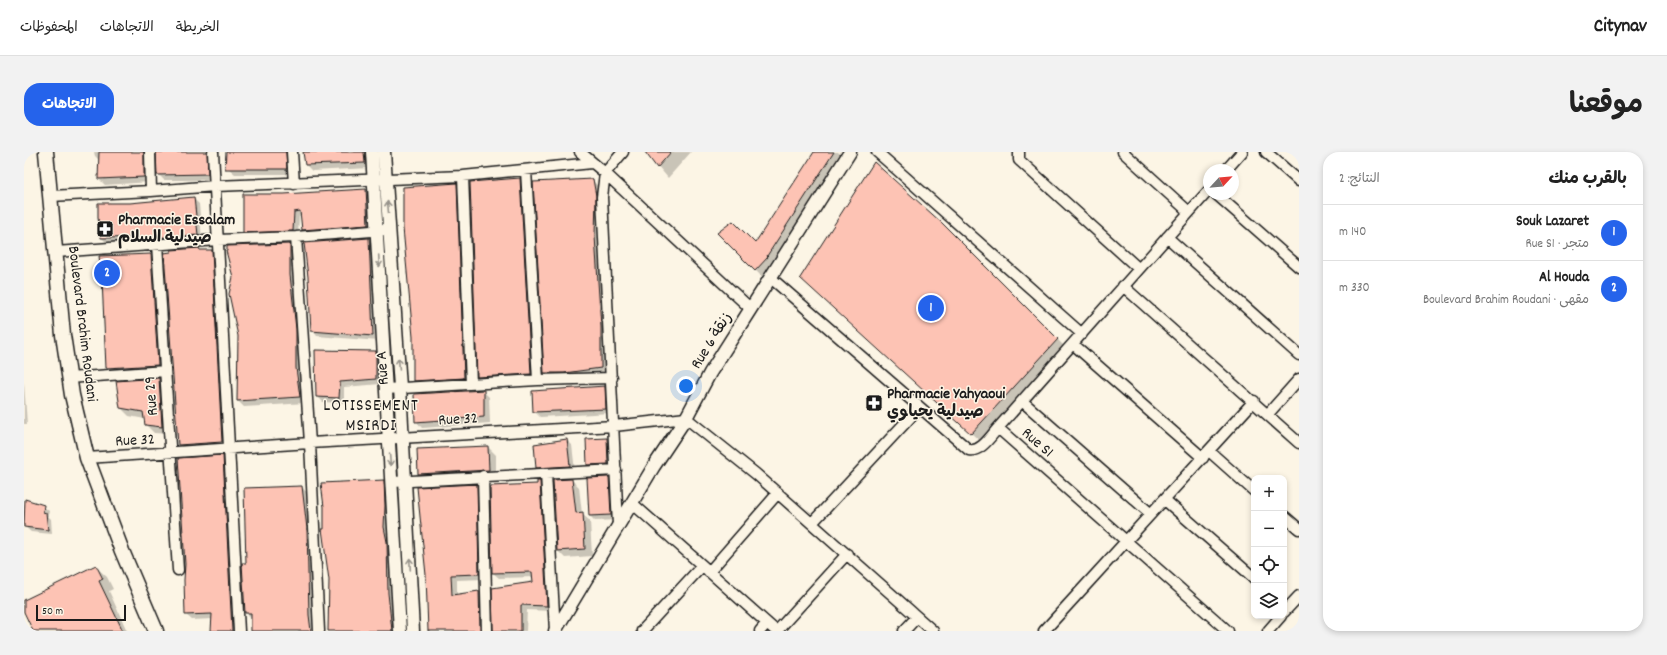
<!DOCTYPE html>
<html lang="ar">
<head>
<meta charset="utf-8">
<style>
	body { margin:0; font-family:Dekko,"Playpen Sans Arabic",sans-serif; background:#f2f2f2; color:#222; direction:rtl }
	.controls { position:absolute; right:12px; bottom:12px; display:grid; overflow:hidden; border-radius:8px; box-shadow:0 2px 6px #0003 }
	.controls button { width:36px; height:36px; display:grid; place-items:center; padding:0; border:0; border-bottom:1px solid #e0e0e0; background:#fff; color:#222; font:20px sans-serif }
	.compass { position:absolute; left:1179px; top:12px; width:36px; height:36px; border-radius:50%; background:#fff; box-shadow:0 2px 6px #0003; rotate:64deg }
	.scale { position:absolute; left:12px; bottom:10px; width:90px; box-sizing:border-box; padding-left:4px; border:2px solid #1c1c1c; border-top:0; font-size:11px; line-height:14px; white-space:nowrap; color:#1c1c1c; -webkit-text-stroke:3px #fcf5e5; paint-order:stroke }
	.you { position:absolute; left:662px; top:234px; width:14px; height:14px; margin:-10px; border:3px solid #fff; border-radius:50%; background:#1a73e8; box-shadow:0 0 0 6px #1a73e833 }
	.badge { display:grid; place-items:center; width:26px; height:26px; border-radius:50%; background:#2563eb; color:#fff; font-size:13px; font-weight:700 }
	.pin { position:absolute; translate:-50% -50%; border:2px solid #fff; box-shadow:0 1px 4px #0006 }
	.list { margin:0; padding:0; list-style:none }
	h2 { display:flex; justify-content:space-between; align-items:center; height:52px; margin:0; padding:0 16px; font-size:17px }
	h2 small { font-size:13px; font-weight:400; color:#767676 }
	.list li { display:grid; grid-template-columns:26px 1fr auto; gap:12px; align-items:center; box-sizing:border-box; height:56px; padding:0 16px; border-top:1px solid #e0e0e0 }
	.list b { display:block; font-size:15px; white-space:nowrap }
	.list p { margin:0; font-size:13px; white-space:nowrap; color:#767676 }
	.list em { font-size:13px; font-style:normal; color:#767676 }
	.icon { flex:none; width:22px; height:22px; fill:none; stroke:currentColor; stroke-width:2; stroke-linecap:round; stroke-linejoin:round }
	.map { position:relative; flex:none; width:1275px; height:479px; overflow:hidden; direction:ltr; border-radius:16px }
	header { display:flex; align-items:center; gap:24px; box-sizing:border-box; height:56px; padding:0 20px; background:#fff; border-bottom:1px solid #e0e0e0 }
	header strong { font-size:19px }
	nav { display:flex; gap:22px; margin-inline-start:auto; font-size:14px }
	.intro { display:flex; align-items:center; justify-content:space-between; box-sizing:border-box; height:96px; padding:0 24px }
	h1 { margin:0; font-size:28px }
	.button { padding:10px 18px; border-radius:16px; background:#2563eb; color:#fff; font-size:14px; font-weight:700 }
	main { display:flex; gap:24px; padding:0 24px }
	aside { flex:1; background:#fff; border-radius:16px; box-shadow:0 2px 6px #0003 }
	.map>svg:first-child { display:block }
	.shadow { fill:#0003; fill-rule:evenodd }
	.building { fill:#fdc3b4; stroke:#1c1c1c }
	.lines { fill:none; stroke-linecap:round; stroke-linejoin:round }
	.minor-casing { stroke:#1c1c1c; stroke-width:13 }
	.tertiary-casing { stroke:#1c1c1c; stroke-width:15 }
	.secondary-casing { stroke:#1c1c1c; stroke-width:17 }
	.minor { stroke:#fcf5e5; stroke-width:10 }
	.tertiary { stroke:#fcf5e5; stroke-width:12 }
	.secondary { stroke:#fcf5e5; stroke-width:14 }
	.oneway { stroke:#97938b }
	.labels { text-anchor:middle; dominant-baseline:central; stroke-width:3; stroke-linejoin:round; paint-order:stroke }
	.poi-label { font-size:16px; font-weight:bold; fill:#1c1c1c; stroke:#fcf5e5; text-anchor:start }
	.street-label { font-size:16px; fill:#1c1c1c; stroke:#fcf5e5 }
	.neighbourhood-label { font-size:17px; letter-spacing:1px; fill:#1c1c1c; stroke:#fcf5e5 }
</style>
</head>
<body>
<header>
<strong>Citynav</strong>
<nav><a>الخريطة</a><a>الاتجاهات</a><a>المحفوظات</a></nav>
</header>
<div class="intro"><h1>موقعنا</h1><a class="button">الاتجاهات</a></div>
<main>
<aside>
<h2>بالقرب منك<small>النتائج: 2</small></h2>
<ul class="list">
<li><span class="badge">1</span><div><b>Souk Lazaret</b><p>متجر · Rue S1</p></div><em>140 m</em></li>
<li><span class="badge">2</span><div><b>Al Houda</b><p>مقهى · Boulevard Brahim Roudani</p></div><em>330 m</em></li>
</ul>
</aside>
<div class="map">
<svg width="1275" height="479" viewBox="0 0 1275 479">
	<rect width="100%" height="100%" fill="#fcf5e5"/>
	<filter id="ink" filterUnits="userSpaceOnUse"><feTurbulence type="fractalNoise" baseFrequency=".025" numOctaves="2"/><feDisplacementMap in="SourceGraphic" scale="8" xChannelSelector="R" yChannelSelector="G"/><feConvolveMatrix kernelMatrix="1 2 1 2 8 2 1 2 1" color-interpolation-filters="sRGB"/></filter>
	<g filter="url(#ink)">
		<path class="shadow" d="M70 0H129L126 30 81 33 75 27 76 9 71 4Z
			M133 0H190L189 28H140L134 22Z
			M203 0H265V22H211L205 17Z
			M280 0H344L346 16 288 19 282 13Z
			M622 0H667L644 26Z
			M792 0H814L819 5 739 126 695 81 731 93Z
			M496 27 501 33 513 227 460 231 454 225Z
			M568 28 574 34 577 50 582 221 527 226 521 221Z
			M432 32 438 38 446 231 396 234 390 228Z
			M341 38 347 43 349 78 284 83 279 78 277 64 275 65 274 83 225 85 220 80 260 43Z
			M169 46 175 52 178 88 83 91 78 86 106 52Z
			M917 71 1044 198 958 291 788 136Z
			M344 87 350 92 355 189 293 184 288 178Z
			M266 93 271 99 281 251 220 255 214 249Z
			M175 97 177 99H187L193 105 203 296 160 298 153 290 141 102Z
			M127 103 132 108 139 218 88 221 83 216 79 127ZM126 107H128L136 218H134Z
			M352 200 357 205V232L320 235V251L299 250 293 244Z
			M135 227 143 235 146 282 130 281 122 273 121 267 105 264 97 256Z
			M0 230 3 272H0Z
			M580 235 586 240 587 261 516 265 510 259Z
			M459 239 465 245 466 271 398 276 392 269Z
			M582 287 588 292 589 317 569 318 564 313Z
			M543 288 548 293 551 319 518 321 513 315Z
			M464 295 472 303V326L403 330 395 322Z
			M199 304 204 310 213 479H188L189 467 168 468 162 463Z
			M585 326 590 331 592 368 571 369 566 364Z
			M548 328 555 335 558 362 566 369 568 404 541 406 534 399Z
			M359 329 366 335 373 479H306Z
			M515 330 521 335 528 459 503 458 502 479H471L510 431V425L475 426 469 421Z
			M452 333 458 339 460 427 433 428V443L455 440 461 445 462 479H405Z
			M278 335 284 342 292 479H229L228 467 222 461 223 412Z
			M19 354 25 359 24 364 27 367 28 382 7 380 1 375Z
			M72 415 83 425 89 437 85 439 103 479H10L0 458V449Z"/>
		<path class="building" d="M75 0H120V25L74 27Z
			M132 0H183L184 22 133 23Z
			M202 0H262L263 17H201Z
			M279 0H340L341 11 281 13Z
			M621 0H647L633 16Z
			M790 0H810L743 104 744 105 731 119 693 81 709 69 731 91Z
			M850 10 918 71 1034 187 947 282 776 126Z
			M496 26 507 222 453 225 446 30Z
			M569 27 572 44 571 84 577 175V216L540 221H520L509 30Z
			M433 31 440 226 389 229V185L379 76V35Z
			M342 37 344 73 278 78 276 59 270 60 269 79 219 81V42H260Z
			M170 45 174 83 146 85 77 86 74 66V51H106Z
			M345 86 349 184 287 179 284 125 280 91Z
			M266 92V123L272 177V216L276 245 213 249 214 184 205 142 209 125 202 99H203V94Z
			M175 96 176 98H188L198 290 154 293 140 101 147 100V98Z
			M127 102 134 213 82 216 78 127 75 104Z
			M291 198 352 199V227L316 230 315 246 292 245Z
			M135 226 138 275 121 273 119 260 96 256 92 229Z
			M581 234 582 257 509 260 508 239Z
			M460 238V265L391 270 390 242Z
			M583 286 584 312 563 313 562 287Z
			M543 287 546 314 512 316 510 292Z
			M464 294 465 318 394 322 393 297Z
			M199 303 208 479H187L188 462 161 463 160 428 161 412 154 306Z
			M585 325 587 363 565 364 563 326Z
			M548 327 552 361 559 360 561 397 533 399 529 328Z
			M360 328 361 354 360 375 363 390 364 441 368 479H304L305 428 298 377H300V355L297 331Z
			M513 329H516L523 454 497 453V479H469L468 436 509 430 508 420 468 421 466 334 513 332Z
			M453 332 455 422 427 423 428 443 455 439 456 479H404L402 423 393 335Z
			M278 334 283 377 285 463 287 479H227V461H221L218 411H222L220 336Z
			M1 347 20 353 19 360 22 361 24 378 0 375Z
			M72 413 79 427 75 429 99 479H9L0 460V448Z"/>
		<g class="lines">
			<g class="minor-casing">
				<path id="minor" d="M126 0 127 39
					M189 0 215 479
					M268 0 270 32
					M556 0 581 21 727 157
					M853 0 1058 182
					M995 0V8L1115 117
					M1099 0 1165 60
					M1242 0 1275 29
					M502 18 514 228
					M1202 18 1218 0
					M439 24 447 232
					M1192 42 1275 115
					M26 44 127 39 191 34 439 24 568 11
					M272 85 286 291 295 479
					M1143 85 1275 203
					M133 92 154 418
					M32 100 194 88 272 85 360 78
					M747 126 945 298C957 300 966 285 974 276L1185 38
					M1099 134 1275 291
					M1049 192 1179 306
					M45 226 141 219
					M362 237 514 228 588 226
					M998 249 1127 362
					M1244 262 1275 227
					M974 276 1204 479
					M1185 299 1230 339
					M63 306 286 291 590 274 662 266 732 322 909 479
					M522 322 531 479
					M459 324 463 479
					M368 330 592 318
					M1141 348 1230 426
					M608 351 752 479
					M1260 364 1275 377
					M788 371 895 256
					M594 373 578 45 581 21 599 0
					M685 420 754 341
					M1260 460 1275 444
					M618 479 678 414
					M736 479 743 471
					M753 479 823 402
					M880 479 893 465
					M1020 479 1230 249
					M1244 479 1257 464"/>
			</g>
			<g class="tertiary-casing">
				<path id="tertiary" d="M348 0 376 479
					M360 0 376 235 389 479
					M531 479 630 314 662 266 686 221 826 0"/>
			</g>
			<g class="secondary-casing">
				<path id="secondary" d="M22 0 39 183 48 243 63 306 98 399 132 479"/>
			</g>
			<use href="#minor" class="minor"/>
			<use href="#tertiary" class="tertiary"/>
			<use href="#secondary" class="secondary"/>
		</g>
		<defs><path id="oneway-shaft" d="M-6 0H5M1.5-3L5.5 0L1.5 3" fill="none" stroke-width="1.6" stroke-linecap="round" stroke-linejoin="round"/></defs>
		<g class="oneway">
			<use href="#oneway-shaft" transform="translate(364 55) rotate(-95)"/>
			<use href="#oneway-shaft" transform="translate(355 109) rotate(87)"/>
			<use href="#oneway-shaft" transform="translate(375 212) rotate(-94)"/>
			<use href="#oneway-shaft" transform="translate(366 308) rotate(86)"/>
			<use href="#oneway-shaft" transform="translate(386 412) rotate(-93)"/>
		</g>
	</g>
	<defs>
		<g id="pharmacy-square" transform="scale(0.9)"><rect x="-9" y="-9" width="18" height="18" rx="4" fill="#1c1c1c" stroke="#fcf5e5"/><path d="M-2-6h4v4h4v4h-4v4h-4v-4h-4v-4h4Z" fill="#fff"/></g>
	</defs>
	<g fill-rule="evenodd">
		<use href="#pharmacy-square" x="81" y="77"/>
		<use href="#pharmacy-square" x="850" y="251"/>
	</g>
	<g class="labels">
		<g class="poi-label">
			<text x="94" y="68">Pharmacie Essalam<tspan x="94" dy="18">صيدلية السلام</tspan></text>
			<text x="863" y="242">Pharmacie Yahyaoui<tspan x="863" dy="18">صيدلية يحياوي</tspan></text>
		</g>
		<g class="street-label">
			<text transform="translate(58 172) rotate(83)">Boulevard Brahim Roudani</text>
			<text transform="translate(688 189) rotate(-58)">Rue 6 زنقة</text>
			<text transform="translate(359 216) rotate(-94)">Rue A</text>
			<text transform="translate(128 244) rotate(-94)">Rue 29</text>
			<text transform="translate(434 268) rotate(-3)">Rue 32</text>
			<text transform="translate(111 289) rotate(-3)">Rue 32</text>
			<text transform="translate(1013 291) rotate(41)">Rue S1</text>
		</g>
		<g class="neighbourhood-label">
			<text x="347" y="255">LOTISSEMENT<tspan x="347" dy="20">MSIRDI</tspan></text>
		</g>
	</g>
</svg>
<div class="controls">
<button>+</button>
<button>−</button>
<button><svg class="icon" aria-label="locate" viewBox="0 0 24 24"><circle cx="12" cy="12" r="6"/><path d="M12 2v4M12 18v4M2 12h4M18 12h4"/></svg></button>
<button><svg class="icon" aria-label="layers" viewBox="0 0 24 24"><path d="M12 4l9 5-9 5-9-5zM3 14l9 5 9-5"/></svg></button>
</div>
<svg class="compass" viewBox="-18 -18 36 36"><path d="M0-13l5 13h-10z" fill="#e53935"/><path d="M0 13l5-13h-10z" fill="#767676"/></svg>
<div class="scale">50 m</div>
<div class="you"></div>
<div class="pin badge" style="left:907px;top:156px">1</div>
<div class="pin badge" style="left:83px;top:121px">2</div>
</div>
</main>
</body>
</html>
